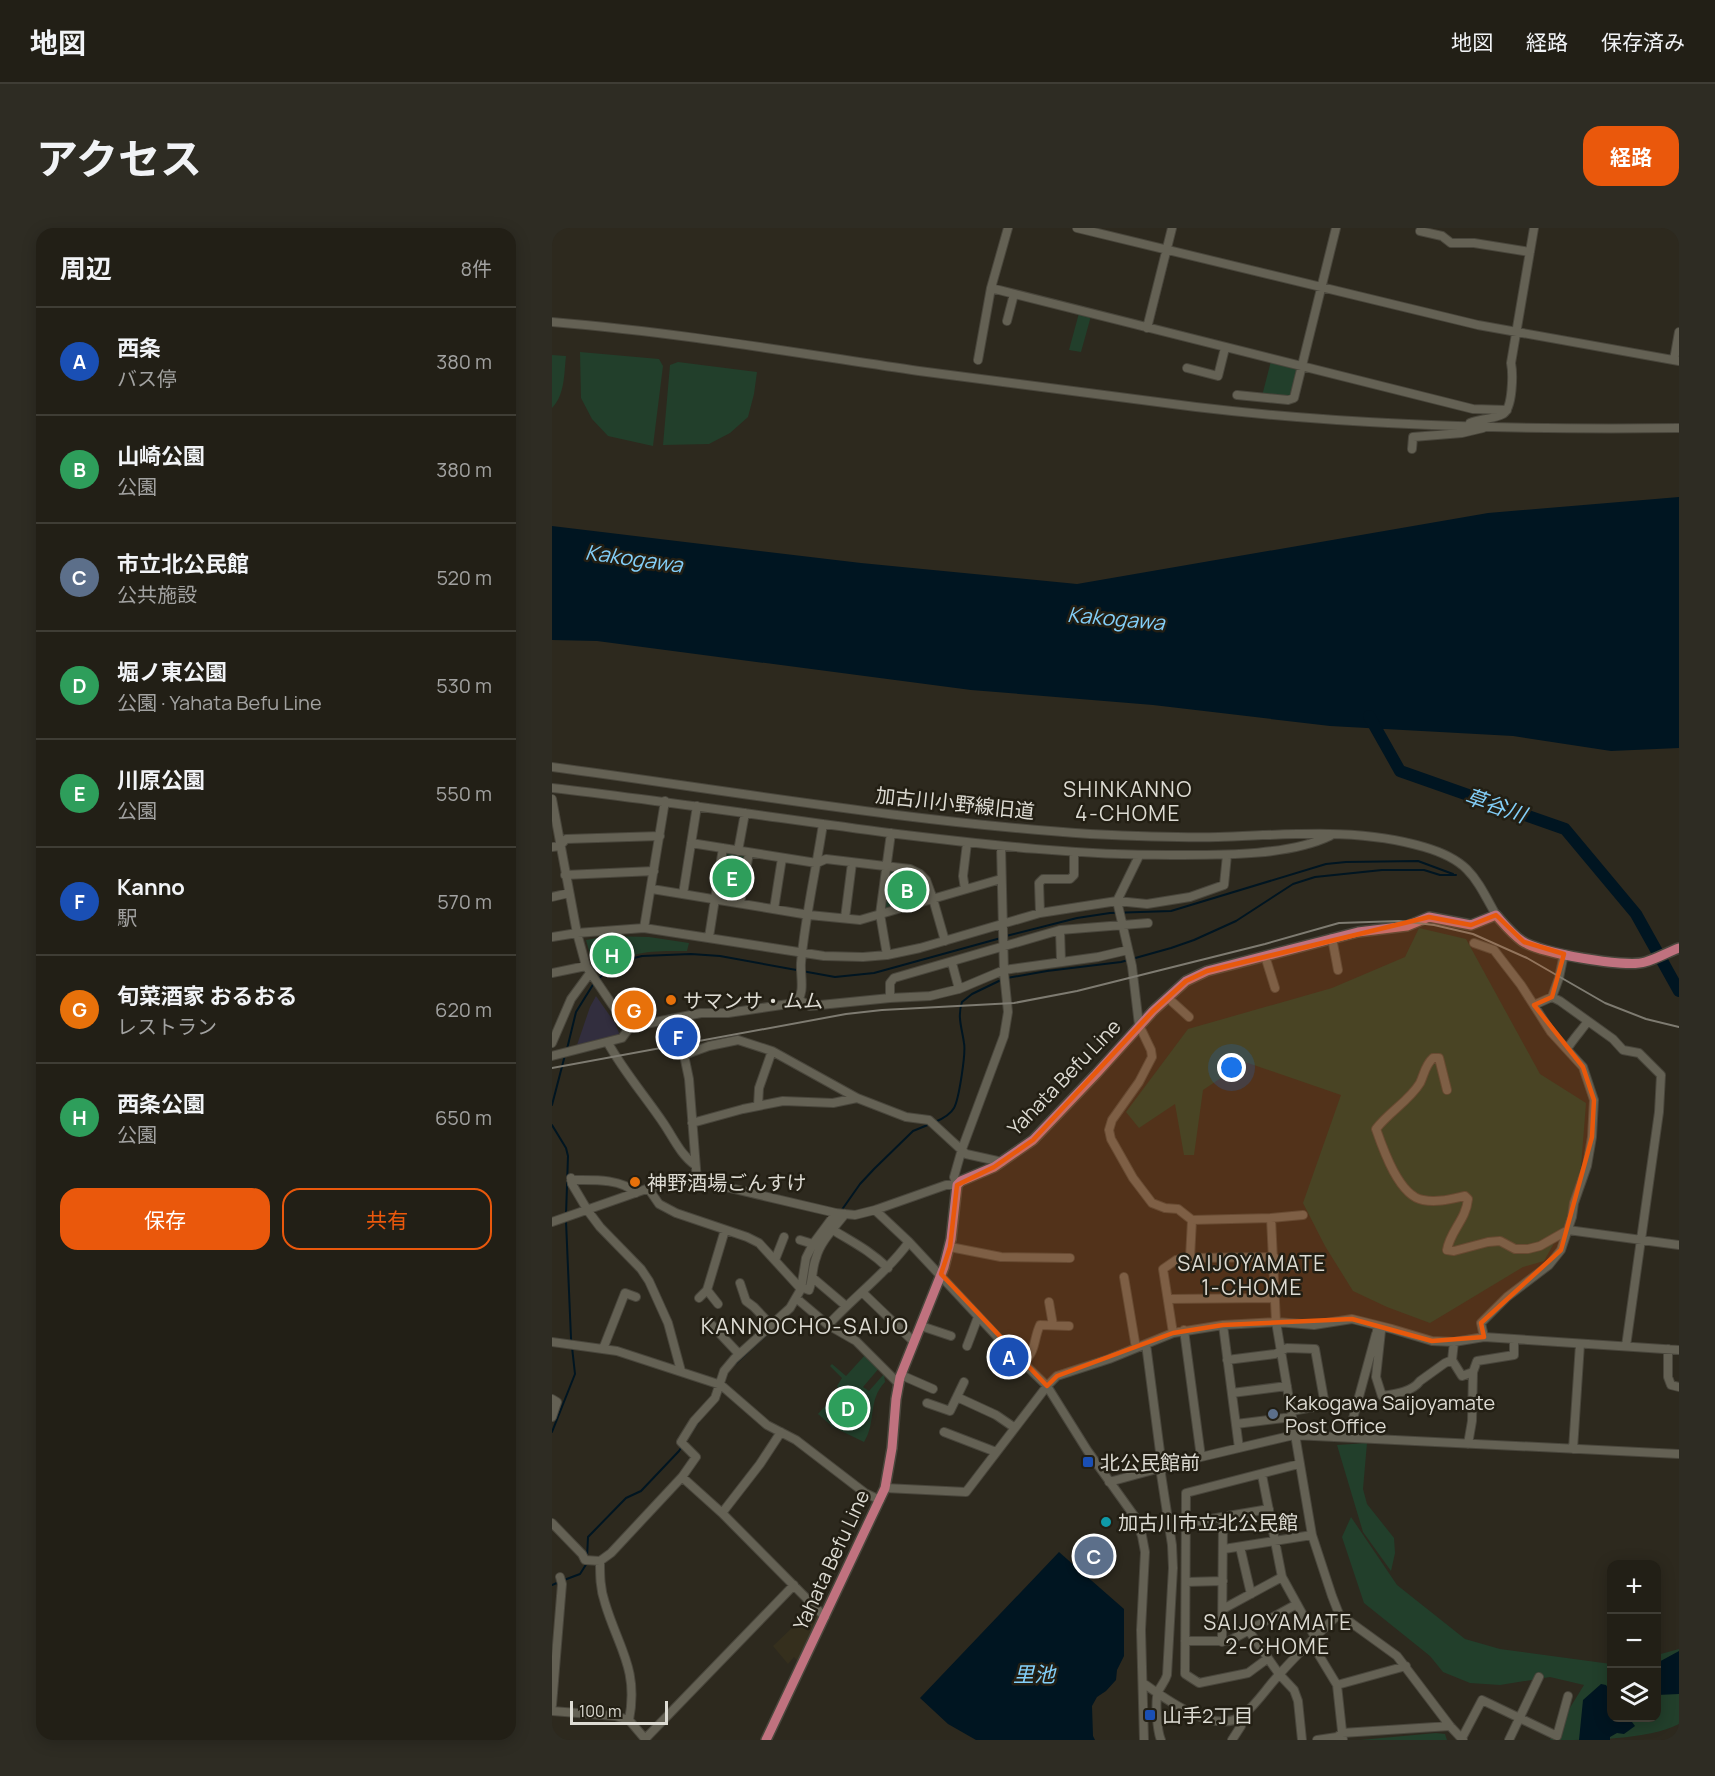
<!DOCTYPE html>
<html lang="ja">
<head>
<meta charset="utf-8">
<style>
	body { margin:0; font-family:Manrope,"Noto Sans JP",sans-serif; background:#2e2c23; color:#f1f3f6 }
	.controls { position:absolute; right:18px; bottom:18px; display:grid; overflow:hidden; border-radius:12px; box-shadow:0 3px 15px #0003 }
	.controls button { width:54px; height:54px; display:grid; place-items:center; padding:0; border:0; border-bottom:2px solid #3f3d35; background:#221f16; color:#f1f3f6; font:30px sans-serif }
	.scale { position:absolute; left:18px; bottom:15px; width:98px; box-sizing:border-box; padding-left:6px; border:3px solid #dddbd3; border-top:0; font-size:16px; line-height:21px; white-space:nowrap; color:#dddbd3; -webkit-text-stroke:4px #231f14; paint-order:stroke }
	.you { position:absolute; left:680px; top:840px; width:21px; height:21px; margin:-15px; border:4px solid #fff; border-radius:50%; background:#1a73e8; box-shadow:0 0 0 9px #1a73e833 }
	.badge { display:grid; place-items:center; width:39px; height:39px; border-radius:50%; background:#ea580c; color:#fff; font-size:20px; font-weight:700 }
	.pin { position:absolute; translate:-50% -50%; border:3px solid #fff; box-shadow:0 2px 6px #0006 }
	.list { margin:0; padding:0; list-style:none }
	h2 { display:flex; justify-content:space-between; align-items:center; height:78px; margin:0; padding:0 24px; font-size:26px }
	h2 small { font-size:20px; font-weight:400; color:#a2a2a1 }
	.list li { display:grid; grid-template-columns:39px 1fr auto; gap:18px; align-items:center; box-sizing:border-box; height:108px; padding:0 24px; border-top:2px solid #3f3d35 }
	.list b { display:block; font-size:22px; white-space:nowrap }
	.list p { margin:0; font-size:20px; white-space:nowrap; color:#a2a2a1 }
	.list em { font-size:20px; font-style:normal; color:#a2a2a1 }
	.actions { display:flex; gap:12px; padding:18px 24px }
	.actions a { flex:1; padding:14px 0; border:2px solid #ea580c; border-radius:18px; text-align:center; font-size:21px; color:#ea580c }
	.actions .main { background:#ea580c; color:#fff }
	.icon { flex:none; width:33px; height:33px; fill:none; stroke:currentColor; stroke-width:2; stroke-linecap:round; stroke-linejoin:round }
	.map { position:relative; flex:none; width:1127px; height:1512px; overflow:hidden; border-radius:18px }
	header { display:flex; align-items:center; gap:36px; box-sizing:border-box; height:84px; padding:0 30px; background:#221f16; border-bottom:2px solid #3f3d35 }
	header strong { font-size:28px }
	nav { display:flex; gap:33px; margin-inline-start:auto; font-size:21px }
	.intro { display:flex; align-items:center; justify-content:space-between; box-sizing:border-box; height:144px; padding:0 36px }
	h1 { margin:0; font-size:42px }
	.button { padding:15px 27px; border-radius:18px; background:#ea580c; color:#fff; font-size:21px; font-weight:700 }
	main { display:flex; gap:36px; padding:0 36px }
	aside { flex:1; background:#221f16; border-radius:18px; box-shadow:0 3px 15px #0003 }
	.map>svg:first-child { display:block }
	.built { fill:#352f1d }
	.industrial { fill:#322e3e }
	.green { fill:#223f2b }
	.water { fill:#001521 }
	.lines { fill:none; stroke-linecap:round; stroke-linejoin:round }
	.stream { stroke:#001521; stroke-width:2 }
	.river { stroke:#001521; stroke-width:12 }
	.minor-casing { stroke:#49463c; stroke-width:10 }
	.major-casing { stroke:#49463c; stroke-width:12 }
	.minor { stroke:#646154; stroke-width:8 }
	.major { stroke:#c0727f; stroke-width:9 }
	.rail { stroke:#7e7b71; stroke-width:2 }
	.marked { fill:#e8590c; fill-opacity:0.2; stroke:#e8590c; stroke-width:4.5; stroke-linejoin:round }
	.food-dot { fill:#e8710a; stroke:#231f14; stroke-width:2 }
	.service-dot { fill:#5c6f8a; stroke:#231f14; stroke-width:2 }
	.transit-dot { fill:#1a4fb4; stroke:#231f14; stroke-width:2 }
	.culture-dot { fill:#0f9aa8; stroke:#231f14; stroke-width:2 }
	.labels { text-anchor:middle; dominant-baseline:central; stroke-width:5; stroke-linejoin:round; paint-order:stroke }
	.street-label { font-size:20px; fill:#dddbd3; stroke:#231f14 }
	.poi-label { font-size:20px; fill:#dddbd3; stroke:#231f14; text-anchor:start }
	.water-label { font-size:21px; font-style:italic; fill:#83cff9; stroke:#231f14 }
	.neighbourhood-label { font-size:21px; letter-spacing:1.5px; fill:#dddbd3; stroke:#231f14 }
	.quarter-label { font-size:22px; letter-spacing:1.5px; fill:#dddbd3; stroke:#231f14 }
</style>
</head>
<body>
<header>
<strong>地図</strong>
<nav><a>地図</a><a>経路</a><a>保存済み</a></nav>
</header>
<div class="intro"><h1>アクセス</h1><a class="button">経路</a></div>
<main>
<aside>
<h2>周辺<small>8件</small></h2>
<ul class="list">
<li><span class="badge" style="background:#1a4fb4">A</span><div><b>西条</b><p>バス停</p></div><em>380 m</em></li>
<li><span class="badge" style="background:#2e9e5b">B</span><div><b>山崎公園</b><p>公園</p></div><em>380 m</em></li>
<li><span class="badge" style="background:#5c6f8a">C</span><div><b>市立北公民館</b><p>公共施設</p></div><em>520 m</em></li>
<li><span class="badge" style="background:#2e9e5b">D</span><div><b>堀ノ東公園</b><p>公園 · Yahata Befu Line</p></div><em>530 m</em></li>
<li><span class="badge" style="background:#2e9e5b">E</span><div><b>川原公園</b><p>公園</p></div><em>550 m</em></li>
<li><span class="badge" style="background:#1a4fb4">F</span><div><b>Kanno</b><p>駅</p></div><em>570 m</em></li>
<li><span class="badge" style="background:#e8710a">G</span><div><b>旬菜酒家 おるおる</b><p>レストラン</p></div><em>620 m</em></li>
<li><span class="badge" style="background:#2e9e5b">H</span><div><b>西条公園</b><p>公園</p></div><em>650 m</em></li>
</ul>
<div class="actions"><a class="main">保存</a><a>共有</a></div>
</aside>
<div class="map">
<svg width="1127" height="1512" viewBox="0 0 1127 1512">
	<rect width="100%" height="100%" fill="#2d291e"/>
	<path class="built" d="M261 1380 270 1388 248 1435 242 1429 236 1436 221 1418Z"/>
	<path class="industrial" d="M44 768 63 795 67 805 66 808 30 820 25 817 38 779Z"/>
	<path class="green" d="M527 85 539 88 529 124 517 122Z
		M28 124 107 131 111 138 101 218 56 208 40 191 29 170Z
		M0 127 14 128C12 146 13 167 0 180Z
		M719 133 747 140 740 169 710 168Z
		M126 134 205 144 202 166 196 189 178 205 157 216 111 217 118 137Z
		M177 625 190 626 194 632 188 672H169L166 668 173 628Z
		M340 641C360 644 370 646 378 666L374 670 335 681 332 678 336 645Z
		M867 700 914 711 988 846 1034 875 1029 939 1014 994 992 1033 971 1039 878 1095 835 1079 801 1063 773 1018 751 975 789 867 693 834 651 862 642 927H632L623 876 587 900 574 884 636 801 780 760 853 729Z
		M56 708 97 709 137 715 135 723C99 723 78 722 49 744L39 730 34 712Z
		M314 1126 328 1139 311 1159 317 1163 332 1146 333 1154C315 1173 325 1193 312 1214L281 1199 266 1186 281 1169 280 1167 286 1160 285 1158 290 1150 278 1138 280 1136 294 1148Z
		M815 1215 811 1261 815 1276 842 1310 843 1325 839 1343 811 1304 785 1217Z
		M799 1289 845 1357 913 1411 948 1421 1059 1436 1060 1490H1104L1105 1427 1127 1421V1496C1096 1512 1036 1512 998 1512L1032 1457 998 1449 948 1457 918 1455 891 1444 878 1428 812 1375 790 1309Z
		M884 1505 893 1506 895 1512H808Z"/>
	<path class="water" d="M1127 269V520L1059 523 961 508 778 498 601 477 419 462 45 413 0 412V298L309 335 525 356 936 285Z
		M507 1324 572 1381V1428L565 1442 564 1452 554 1463 545 1469 540 1478 541 1508 543 1512H424L396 1496 368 1470Z
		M1127 1423V1466L1105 1467V1435Z
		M1049 1456 1054 1457 1059 1465 1060 1490H1077L1083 1498 1072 1506 1065 1505 1058 1509V1512H1027L1031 1472Z"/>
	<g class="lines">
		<path class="stream" d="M454 708 525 690 558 685 619 683 774 636 794 634 866 633 901 646
			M455 750 495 743 569 734 619 720 642 712 684 693 741 656 763 649 830 642H872L888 647H904
			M46 751 64 736 74 732 90 728 139 726 168 728 283 749 322 745 449 710
			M15 821 24 784 42 755
			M0 877 13 827
			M383 894C390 891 398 887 402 880 407 871 414 825 412 815 410 800 405 789 410 774L420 766 449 752
			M0 897 14 920 16 928 14 987
			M289 983 308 956 322 941 361 903 378 896
			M253 1060 258 1030
			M183 1136 229 1093
			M0 1204 23 1146 19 1110 14 993
			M35 1330 36 1309 74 1270 89 1263 127 1223 147 1193
			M12 1352 28 1346 35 1335
			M0 1357 7 1354"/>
		<path class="river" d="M817 488 848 543 1013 601 1084 686 1127 763"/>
		<g class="minor-casing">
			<path id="minor" d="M525 0 926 97 1127 133
				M868 3 890 8 899 15H922L978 24
				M439 60 921 181 955 182
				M455 93 462 66
				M0 94C123 104 245 125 367 143 459 155 551 167 644 179 803 198 966 202 1127 200
				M595 100 620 0
				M426 132 439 60 456 0
				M1122 132 1127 104
				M635 140 666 148 673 120
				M685 167 736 172 742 170 784 0
				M918 195C928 191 942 191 951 186 961 180 961 145 959 135L982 0
				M860 221 861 209 910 205 931 200
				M0 539C179 563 358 594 538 606 581 608 624 610 666 609 734 607 806 599 872 619 917 632 923 649 944 687
				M0 560C113 573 225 590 337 605 435 617 532 628 631 627 675 627 738 627 778 608
				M0 571 25 705 34 738 72 794 78 799 149 785H176L243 775C254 766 248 748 249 735 253 689 264 642 271 596
				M139 615 258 634 265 635 274 631 358 641 368 646 374 652 381 671 393 713
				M0 619 8 618 14 611 108 608
				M186 623 193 585
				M587 628 565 673 580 738 587 797 599 822 600 829 587 854 560 892 557 902 559 911 581 950 600 975 613 980 626 981 640 992 719 990 724 1094 760 1307 780 1368 787 1386 845 1428 898 1498 911 1512
				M13 647 102 643
				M100 661 257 687 308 692 449 651
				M413 661 411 648 415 615
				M131 666 145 578
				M0 669 17 665
				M188 675 197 625
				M222 681 230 630
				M488 685 487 655 491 651H518L522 647V625
				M293 690 300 635
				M92 700 113 573
				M508 702 509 733
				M0 709 25 705 92 700 272 728 311 729 335 727 368 720 488 685 565 673 595 676 638 669 672 657 675 627
				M157 709 171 620
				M780 710 786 742
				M922 715 942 722 952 735 969 757 999 804 1031 839 1042 872 1040 909 1035 938 1022 975 1020 989 1009 1022 997 1037 955 1069 929 1095 932 1109
				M335 727 328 686 339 605
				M713 728 723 760
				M400 735 407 761
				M0 745 34 738
				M1000 769 1007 750 1012 726
				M338 770V755L342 750 508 702 596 695
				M616 770 637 789
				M247 772 258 778 338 770 378 768 407 761 452 742 546 729 576 722
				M982 777 1000 769 1008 773 1061 811 1071 822 1087 825 1109 847 1107 884 1074 1118
				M0 815 19 771 38 745
				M56 815C72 844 94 869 112 896 122 911 129 927 143 937
				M1015 821C1022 810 1029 803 1036 793
				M0 828 70 810 78 799
				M895 862 887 830H881C873 837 872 847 868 855 857 873 837 884 824 901 831 921 847 968 871 972 885 975 899 971 913 968L916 971C914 992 898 1003 895 1022L902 1023 936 1014 948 1013 963 1021H976L988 1018 1016 1002 1127 1017
				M206 878 207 860 220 823 305 870 354 889 377 892 414 926 450 934
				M140 895 191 881 231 873 281 875 305 870
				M19 950 20 956 36 983 48 999 89 1041 97 1053 116 1095 129 1143
				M19 952C39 952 69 950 84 965
				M145 953 137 851 132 827 157 818 186 812 220 823
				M96 960 107 976 124 985 195 1009 207 1015 249 1061
				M323 982 357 1014 452 1116 495 1158 535 1222 583 1289 590 1308 593 1324 589 1402 592 1512
				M719 990 751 987
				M640 992 638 1030 722 1029
				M0 994 120 952 157 955 284 985 303 987 323 982 394 957H405L402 949 410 921 452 808 456 784 452 745 449 618
				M281 1002C302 1015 317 1022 336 1040
				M248 1012 261 1016
				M398 1019 449 1029 518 1030
				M223 1032 232 1009
				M572 1049 584 1120
				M261 1050 294 1078
				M188 1055 194 1073 202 1079 219 1097
				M249 1059 257 1062C261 1051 260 1040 264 1030 268 1014 283 999 293 986
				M310 1064 362 1114
				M147 1070 155 1062
				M244 1070 276 1097 304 1113 346 1155
				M616 1071 722 1070
				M497 1074 501 1097
				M166 1076 155 1062 173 1002
				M157 1094 187 1126
				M276 1097C303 1068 334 1045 357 1014
				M671 1097 687 1220
				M369 1098 399 1108
				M632 1102 649 1229
				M825 1102 829 1103 824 1149 830 1168C843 1166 860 1164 868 1153L893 1135 900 1132
				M621 1105 611 1041 624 1032 638 1030
				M0 1114 65 1123 169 1157 215 1197 244 1212 313 1265 328 1272
				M902 1114 900 1132 910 1148 921 1144
				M594 1116 610 1239 609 1246 620 1317 621 1340 615 1447C613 1454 609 1457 606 1464 603 1473 605 1503 609 1512
				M415 1118 426 1089
				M51 1121 73 1065 84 1069
				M1116 1121V1149L1119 1157 1127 1159
				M675 1132 723 1126 735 1120 763 1121 773 1177 739 1183
				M471 1135C485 1122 481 1112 488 1097L517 1098
				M349 1147 381 1161
				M680 1165 735 1158
				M405 1169 444 1187 463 1200
				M0 1171 5 1174 0 1189
				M375 1175 398 1183 412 1154
				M684 1196 740 1189
				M229 1204 208 1236 170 1285 273 1389
				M392 1204 444 1224
				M796 1209 824 1106
				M916 1216 920 1193 921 1144 925 1133 962 1127V1112
				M1021 1221 1028 1116
				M710 1247 730 1349 763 1409
				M130 1249 170 1285
				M557 1254 649 1229 742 1207 1127 1226
				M333 1260 414 1264 495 1158 505 1148 557 1131 621 1105 671 1097 724 1094 762 1097 800 1091 840 1101 880 1113 902 1114 932 1109 1127 1122
				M0 1295 30 1326 33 1332 48 1333 59 1325 130 1249 144 1229 129 1214 142 1193 163 1170 172 1143 182 1131 238 1080 249 1061 254 1030 261 1016 284 985
				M635 1295 717 1281
				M688 1319 699 1366
				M672 1321 760 1307
				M48 1333C48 1347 48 1361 53 1375 66 1419 87 1441 77 1492
				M634 1354 671 1353
				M671 1381 730 1349
				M697 1403 727 1446 742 1462 746 1473 750 1512
				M633 1413H677L745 1376
				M670 1414 671 1290
				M759 1414 785 1457 791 1512
				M715 1431 696 1445 647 1455 633 1446 634 1265 747 1236
				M591 1455C612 1470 664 1509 691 1487 704 1477 714 1461 725 1449 744 1427 766 1406 787 1386
				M785 1457 854 1438
				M0 1477 10 1356 8 1349
				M0 1483 63 1488 77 1492 94 1512
				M910 1510 930 1472 1005 1508 1016 1468
				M93 1511 242 1357
				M680 1512 689 1498V1489
				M765 1512 785 1509 790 1505 898 1498
				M957 1512 987 1449"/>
		</g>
		<g class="major-casing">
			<path id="major" d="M214 1512 333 1260 340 1220 344 1171 348 1149 392 1039 399 1011 405 957 409 953 442 939 481 912 544 846 601 783 634 753 655 743 806 704 855 698 877 689 919 697 944 687C952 696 960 706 970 713 987 725 1074 740 1093 734 1104 731 1116 724 1127 720"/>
		</g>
		<use href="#minor" class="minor"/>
		<use href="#major" class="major"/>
		<path class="rail" d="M0 840 294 786 330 782 462 775 525 763 713 716 787 695 847 693 882 697 921 706 975 730 1053 775 1094 791 1127 799"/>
	</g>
	<path class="marked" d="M944 687 972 714 1012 726 1000 769 982 777 1031 839 1042 872 1040 909 1009 1022 929 1095 932 1109 880 1113 800 1091 671 1097 621 1105 505 1148 495 1158 389 1046 398 1019 405 957 442 939 481 912 601 783 634 753 655 743 877 689 919 697Z"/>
	<g class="food-dot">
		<circle cx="119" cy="772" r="6"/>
		<circle cx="83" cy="954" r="6"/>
	</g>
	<circle class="service-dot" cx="721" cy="1186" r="6"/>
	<g class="transit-dot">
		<rect x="530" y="1228" width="12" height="12" rx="3"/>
		<rect x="592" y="1481" width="12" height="12" rx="3"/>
	</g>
	<circle class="culture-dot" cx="554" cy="1294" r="6"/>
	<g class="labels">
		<g class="street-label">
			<text transform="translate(403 575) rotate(6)">加古川小野線旧道</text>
			<text transform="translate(512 849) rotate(-46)">Yahata Befu Line</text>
			<text transform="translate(279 1332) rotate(-65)">Yahata Befu Line</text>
		</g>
		<g class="poi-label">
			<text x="131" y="772">サマンサ・ムム</text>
			<text x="95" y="954">神野酒場ごんすけ</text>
			<text x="733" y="1174">Kakogawa Saijoyamate<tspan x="733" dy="23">Post Office</tspan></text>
			<text x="548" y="1234">北公民館前</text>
			<text x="566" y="1294">加古川市立北公民館</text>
			<text x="610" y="1487">山手2丁目</text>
		</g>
		<g class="water-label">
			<text transform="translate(82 330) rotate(8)">Kakogawa</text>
			<text transform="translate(564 390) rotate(5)">Kakogawa</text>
			<text transform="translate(944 577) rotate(19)">草谷川</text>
			<text x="482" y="1446">里池</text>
		</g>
		<g class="neighbourhood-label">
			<text x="576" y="561">SHINKANNO<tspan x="576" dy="24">4-CHOME</tspan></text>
			<text x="700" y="1035">SAIJOYAMATE<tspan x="700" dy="24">1-CHOME</tspan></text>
			<text x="726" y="1394">SAIJOYAMATE<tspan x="726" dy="24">2-CHOME</tspan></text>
		</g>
		<g class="quarter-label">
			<text x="253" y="1098">KANNOCHO-SAIJO</text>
		</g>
	</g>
</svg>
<div class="controls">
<button>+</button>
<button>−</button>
<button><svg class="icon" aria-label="layers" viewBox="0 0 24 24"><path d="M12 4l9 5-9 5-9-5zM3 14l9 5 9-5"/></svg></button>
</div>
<div class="scale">100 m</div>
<div class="you"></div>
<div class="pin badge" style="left:457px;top:1129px;background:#1a4fb4">A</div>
<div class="pin badge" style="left:355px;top:662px;background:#2e9e5b">B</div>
<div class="pin badge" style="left:542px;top:1328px;background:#5c6f8a">C</div>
<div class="pin badge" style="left:296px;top:1180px;background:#2e9e5b">D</div>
<div class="pin badge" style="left:180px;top:650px;background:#2e9e5b">E</div>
<div class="pin badge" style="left:126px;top:809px;background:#1a4fb4">F</div>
<div class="pin badge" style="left:82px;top:782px;background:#e8710a">G</div>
<div class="pin badge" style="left:60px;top:727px;background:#2e9e5b">H</div>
</div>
</main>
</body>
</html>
